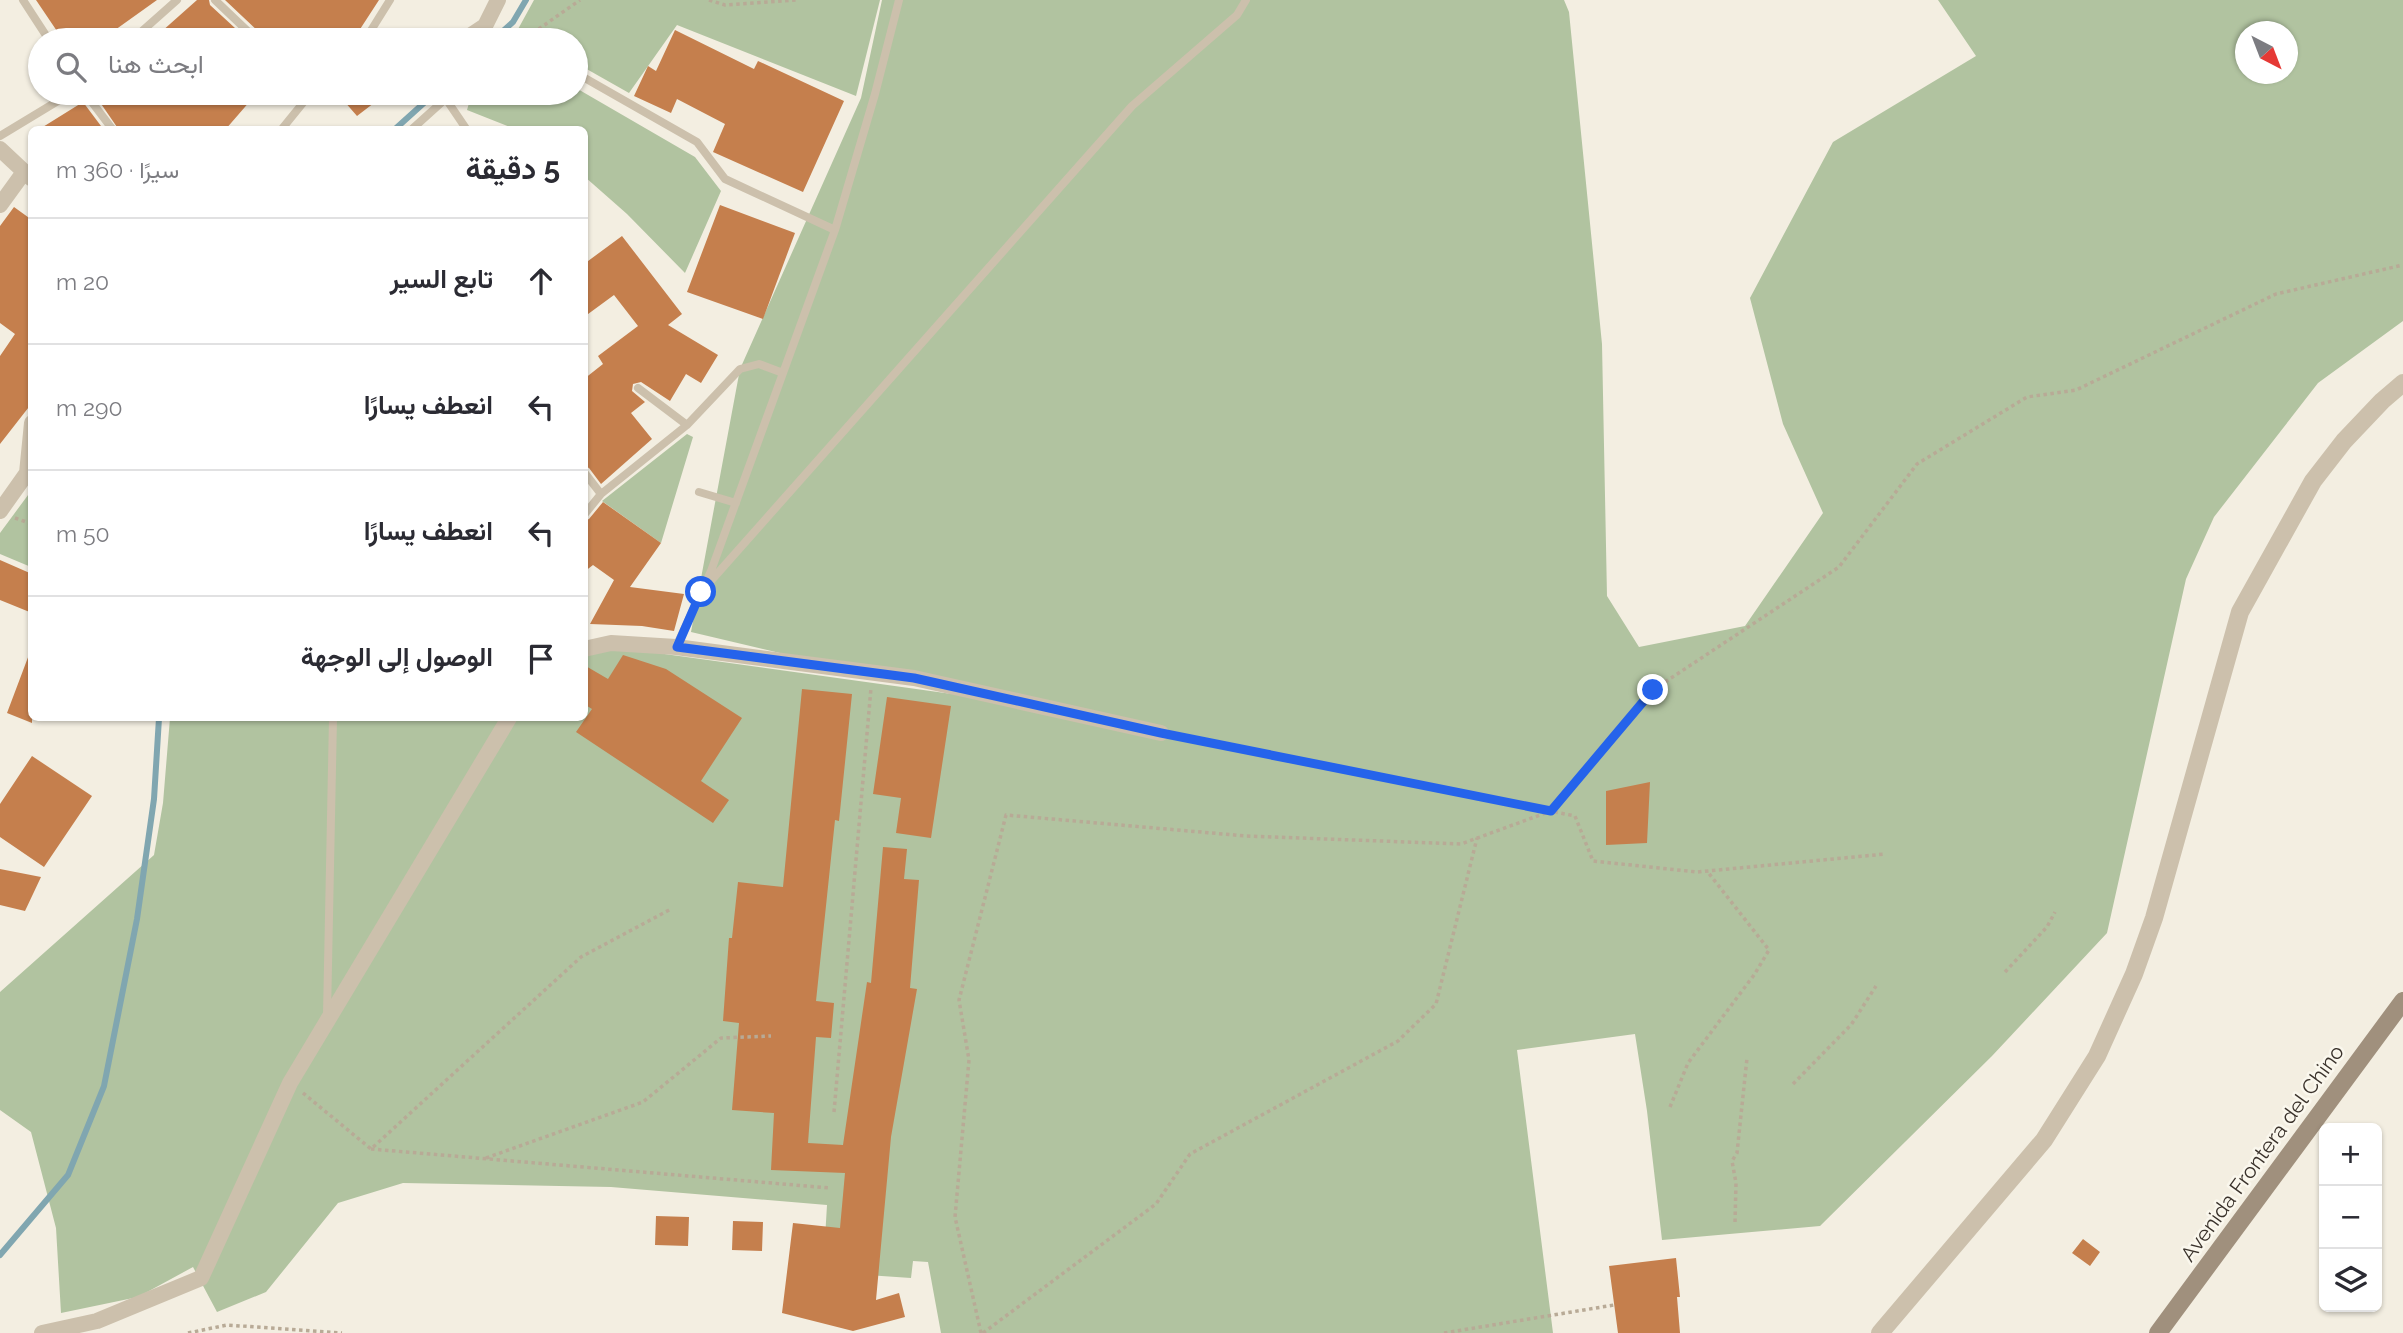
<!DOCTYPE html>
<html lang="ar">
<head>
<meta charset="utf-8">
<style>
	body { margin:0; font-family:Raleway,Vazirmatn,sans-serif; background:#f7f7f7; color:#2b2b33; direction:rtl }
	.controls { position:absolute; right:21px; bottom:21px; display:grid; overflow:hidden; border-radius:10px; box-shadow:0 2px 5px #0004 }
	.controls button { width:63px; height:63px; display:grid; place-items:center; padding:0; border:0; border-bottom:2px solid #e1e1e2; background:#fff; color:#2b2b33; font:35px sans-serif }
	.compass { position:absolute; left:2235px; top:21px; width:63px; height:63px; border-radius:50%; background:#fff; box-shadow:0 2px 5px #0004; rotate:138deg }
	.stop { position:absolute; width:21px; height:21px; margin:-16px; border:5px solid #2563eb; border-radius:50%; background:#fff }
	.stop.end { background:#2563eb; border-color:#fff; box-shadow:0 2px 7px #0008 }
	.list { margin:0; padding:0; list-style:none }
	h2 { display:flex; justify-content:space-between; align-items:center; height:91px; margin:0; padding:0 28px; font-size:30px }
	h2 small { font-size:23px; font-weight:400; color:#7c7c81 }
	.list li { display:grid; grid-template-columns:46px 1fr auto; gap:21px; align-items:center; box-sizing:border-box; height:126px; padding:0 28px; border-top:2px solid #e1e1e2 }
	.list b { display:block; font-size:26px; white-space:nowrap }
	.list em { font-size:23px; font-style:normal; color:#7c7c81 }
	.icon { flex:none; width:38px; height:38px; fill:none; stroke:currentColor; stroke-width:2; stroke-linecap:round; stroke-linejoin:round }
	.map { position:relative; flex:none; width:2403px; height:1333px; overflow:hidden; direction:ltr }
	.search { position:absolute; background:#fff; box-shadow:0 2px 5px #0004; left:28px; top:28px; width:560px; height:77px; display:flex; align-items:center; gap:18px; box-sizing:border-box; padding:0 24px; border-radius:38px; color:#7c7c81; font-size:26px }
	.panel { position:absolute; background:#fff; box-shadow:0 2px 5px #0004; left:28px; top:126px; width:560px; height:595px; border-radius:10px; direction:rtl }
	.map>svg:first-child { display:block }
	.green { fill:#b1c3a0; fill-rule:evenodd }
	.lines { fill:none; stroke-linecap:round; stroke-linejoin:round }
	.stream { stroke:#80a6b0; stroke-width:6 }
	.building { fill:#c57f4d }
	.path { stroke:#b8aa96; stroke-width:3.5; stroke-dasharray:3.5 3.5; stroke-linecap:butt }
	.service { stroke:#ccc0ac; stroke-width:8 }
	.minor { stroke:#ccc0ac; stroke-width:16 }
	.tertiary { stroke:#ccc0ac; stroke-width:18 }
	.secondary { stroke:#a0907d; stroke-width:18 }
	.route { stroke:#2563eb; stroke-width:9 }
	.labels { text-anchor:middle; dominant-baseline:central; stroke-width:5; stroke-linejoin:round; paint-order:stroke }
	.street-label { font-size:21px; fill:#3a322b; stroke:#faf7ed }
</style>
</head>
<body>
<div class="map">
<svg width="2403" height="1333" viewBox="0 0 2403 1333">
	<rect width="100%" height="100%" fill="#f3eee1"/>
	<path class="green" d="M534 0H880L856 96 677 25 629 93 576 63V40H534L517 31Z
		M882 0H1564L1569 12 1602 344 1607 596 1639 647 1745 626 1823 513 1783 424 1750 298 1833 142 1976 56 1938 0H2403V321L2318 383 2214 517 2186 579 2107 933 1992 1056 1820 1226 1662 1240 1647 1111 1635 1034 1517 1050 1553 1333H941L928 1262 913 1261 911 1278 823 1272 827 1205 611 1187 403 1183 338 1203 266 1292 217 1312 193 1267 138 1297 61 1313 56 1228 31 1132 0 1110V992L154 855 163 803 170 718H584L585 643 952 694 691 632 740 369 861 98ZM2246 32H2288V74H2246Z
		M576 88 695 157 721 191 685 273 627 214 585 177 584 130 515 129 467 110 472 93H576Z
		M687 434 693 437 661 543 602 501Z
		M31 491V567L0 554V533Z"/>
	<g class="lines">
		<path class="stream" d="M493 40 513 22 526 0
			M394 130 435 93
			M0 1255 68 1175 104 1086 137 919 154 799 159 718"/>
	</g>
	<path class="building" d="M36 0H157L101 40H63Z
		M197 0H209L210 5 248 40H152Z
		M225 0H379L353 40H263L262 35Z
		M675 30 754 69 758 61 844 101 803 192 713 152 725 124 677 99 671 113 634 96 648 66 656 71Z
		M98 93H257L225 130H119L95 95Z
		M337 93H387L357 116Z
		M83 102 104 130H38Z
		M720 205 795 233 763 319 687 292Z
		M14 207 32 220V403L0 444V356L15 334 0 323V226Z
		M622 236 682 314 668 325 718 355 701 383 686 374 670 401 641 382 633 384 632 391 645 402 631 413 652 439 601 484 589 468 584 466V379L603 364 598 356 638 326 614 295 584 317V264Z
		M603 502 661 543 630 587 684 594 674 631 642 626 590 624 614 580 593 565 584 572V521L589 519Z
		M0 560 32 574V613L0 600Z
		M30 652 32 653V723L7 713Z
		M623 655 666 669 742 718 701 781 729 800 713 823 576 732 592 709 584 704V665L608 679Z
		M802 689 852 694 839 821 835 820 816 1001 834 1003 831 1038 816 1037 808 1143 843 1145 867 982 871 983 883 847 907 849 904 879 919 880 910 988 917 989 891 1137 876 1300 899 1293 905 1317 853 1331 782 1313 793 1223 840 1228 845 1173 771 1170 774 1113 732 1110 739 1023 723 1021 729 938H732L738 882 783 887Z
		M887 697 951 706 931 838 896 833 901 798 873 794Z
		M32 756 92 796 44 867 0 837V804Z
		M1650 782 1647 843 1606 845V791Z
		M0 869 41 877 25 911 0 905Z
		M656 1216 689 1217 688 1246 655 1245Z
		M733 1221 763 1222 762 1251 732 1250Z
		M2083 1239 2100 1252 2090 1266 2072 1253Z
		M1676 1258 1680 1297H1677L1680 1333H1618L1609 1266Z"/>
	<g class="lines">
		<path class="path" d="M709 0 725 5 796 0
			M533 33 580 0
			M15 518 32 524
			M1177 736 1575 816 1593 861 1697 872 1885 854
			M2005 972 2047 927 2055 912
			M1793 1084 1851 1025 1876 986
			M303 1093 371 1149 581 957 671 909
			M1670 1107 1688 1063 1754 975 1769 950 1707 871
			M834 1112 871 688
			M371 1149 830 1188
			M486 1158 643 1102 721 1038 771 1036
			M1735 1222 1736 1183 1732 1161 1737 1153 1747 1058
			M188 1333 227 1325 342 1333
			M981 1333 955 1217 969 1060 959 1000 1006 815 1246 836 1461 844 1551 811 1653 690 1839 567 1917 464 2027 397 2076 390 2276 294 2403 265
			M983 1333 1156 1204 1190 1154 1398 1041 1436 1004 1477 838
			M1444 1333 1614 1305"/>
		<path class="service" d="M23 0 49 40
			M215 0 257 40
			M132 40 177 0
			M365 40 390 0
			M522 40H523
			M576 73 697 142 725 179 835 230
			M85 93 113 130
			M446 99 467 130
			M281 130 311 93
			M411 130 452 93
			M0 136 71 93
			M638 388 687 425
			M584 472 601 494 584 515
			M699 492 736 503
			M601 494 687 425 740 369 759 364 783 373
			M701 592 1132 106 1237 15 1246 0
			M676 647 711 571 835 230 875 94 899 0
			M327 1015 333 718"/>
		<path class="minor" d="M464 40 485 26 498 0
			M0 149 32 179
			M0 205 24 172
			M0 511 27 473 32 423
			M584 649 611 643 676 647 914 678 1161 733
			M42 1333 97 1321 201 1278 290 1083 509 718"/>
		<path class="tertiary" d="M1880 1333 2044 1140 2097 1056 2134 974 2154 918 2240 612 2313 481 2344 441 2382 401 2403 383"/>
		<path class="secondary" d="M2158 1333 2403 1001"/>
	</g>
	<g class="lines">
		<path class="route" d="M701 592 677 647 914 678 1161 733 1551 811 1653 690"/>
	</g>
	<g class="labels">
		<g class="street-label">
			<text transform="translate(2262 1153) rotate(-54)">Avenida Frontera del Chino</text>
		</g>
	</g>
</svg>
<div class="controls">
<button>+</button>
<button>−</button>
<button><svg class="icon" aria-label="layers" viewBox="0 0 24 24"><path d="M12 4l9 5-9 5-9-5zM3 14l9 5 9-5"/></svg></button>
</div>
<svg class="compass" viewBox="-18 -18 36 36"><path d="M0-13l5 13h-10z" fill="#e53935"/><path d="M0 13l5-13h-10z" fill="#7c7c81"/></svg>
<div class="stop" style="left:701px;top:592px"></div>
<div class="stop end" style="left:1653px;top:690px"></div>
<div class="search"><svg class="icon" aria-label="search" viewBox="0 0 24 24"><circle cx="10" cy="10" r="6"/><path d="M15 15l6 6"/></svg>ابحث هنا</div>
<section class="panel">
<h2>5 دقيقة<small>سيرًا · 360 m</small></h2>
<ul class="list">
<li><svg class="icon" aria-label="ahead" viewBox="0 0 24 24"><path d="M12 20V5M6 11l6-6 6 6"/></svg><div><b>تابع السير</b></div><em>20 m</em></li>
<li><svg class="icon" aria-label="left" viewBox="0 0 24 24"><path d="M17 20v-9H6M10 6l-5 5 5 5"/></svg><div><b>انعطف يسارًا</b></div><em>290 m</em></li>
<li><svg class="icon" aria-label="left" viewBox="0 0 24 24"><path d="M17 20v-9H6M10 6l-5 5 5 5"/></svg><div><b>انعطف يسارًا</b></div><em>50 m</em></li>
<li><svg class="icon" aria-label="arrive" viewBox="0 0 24 24"><path d="M6 21V4h12l-3 4 3 4H6"/></svg><div><b>الوصول إلى الوجهة</b></div></li>
</ul>
</section>
</div>
</body>
</html>
